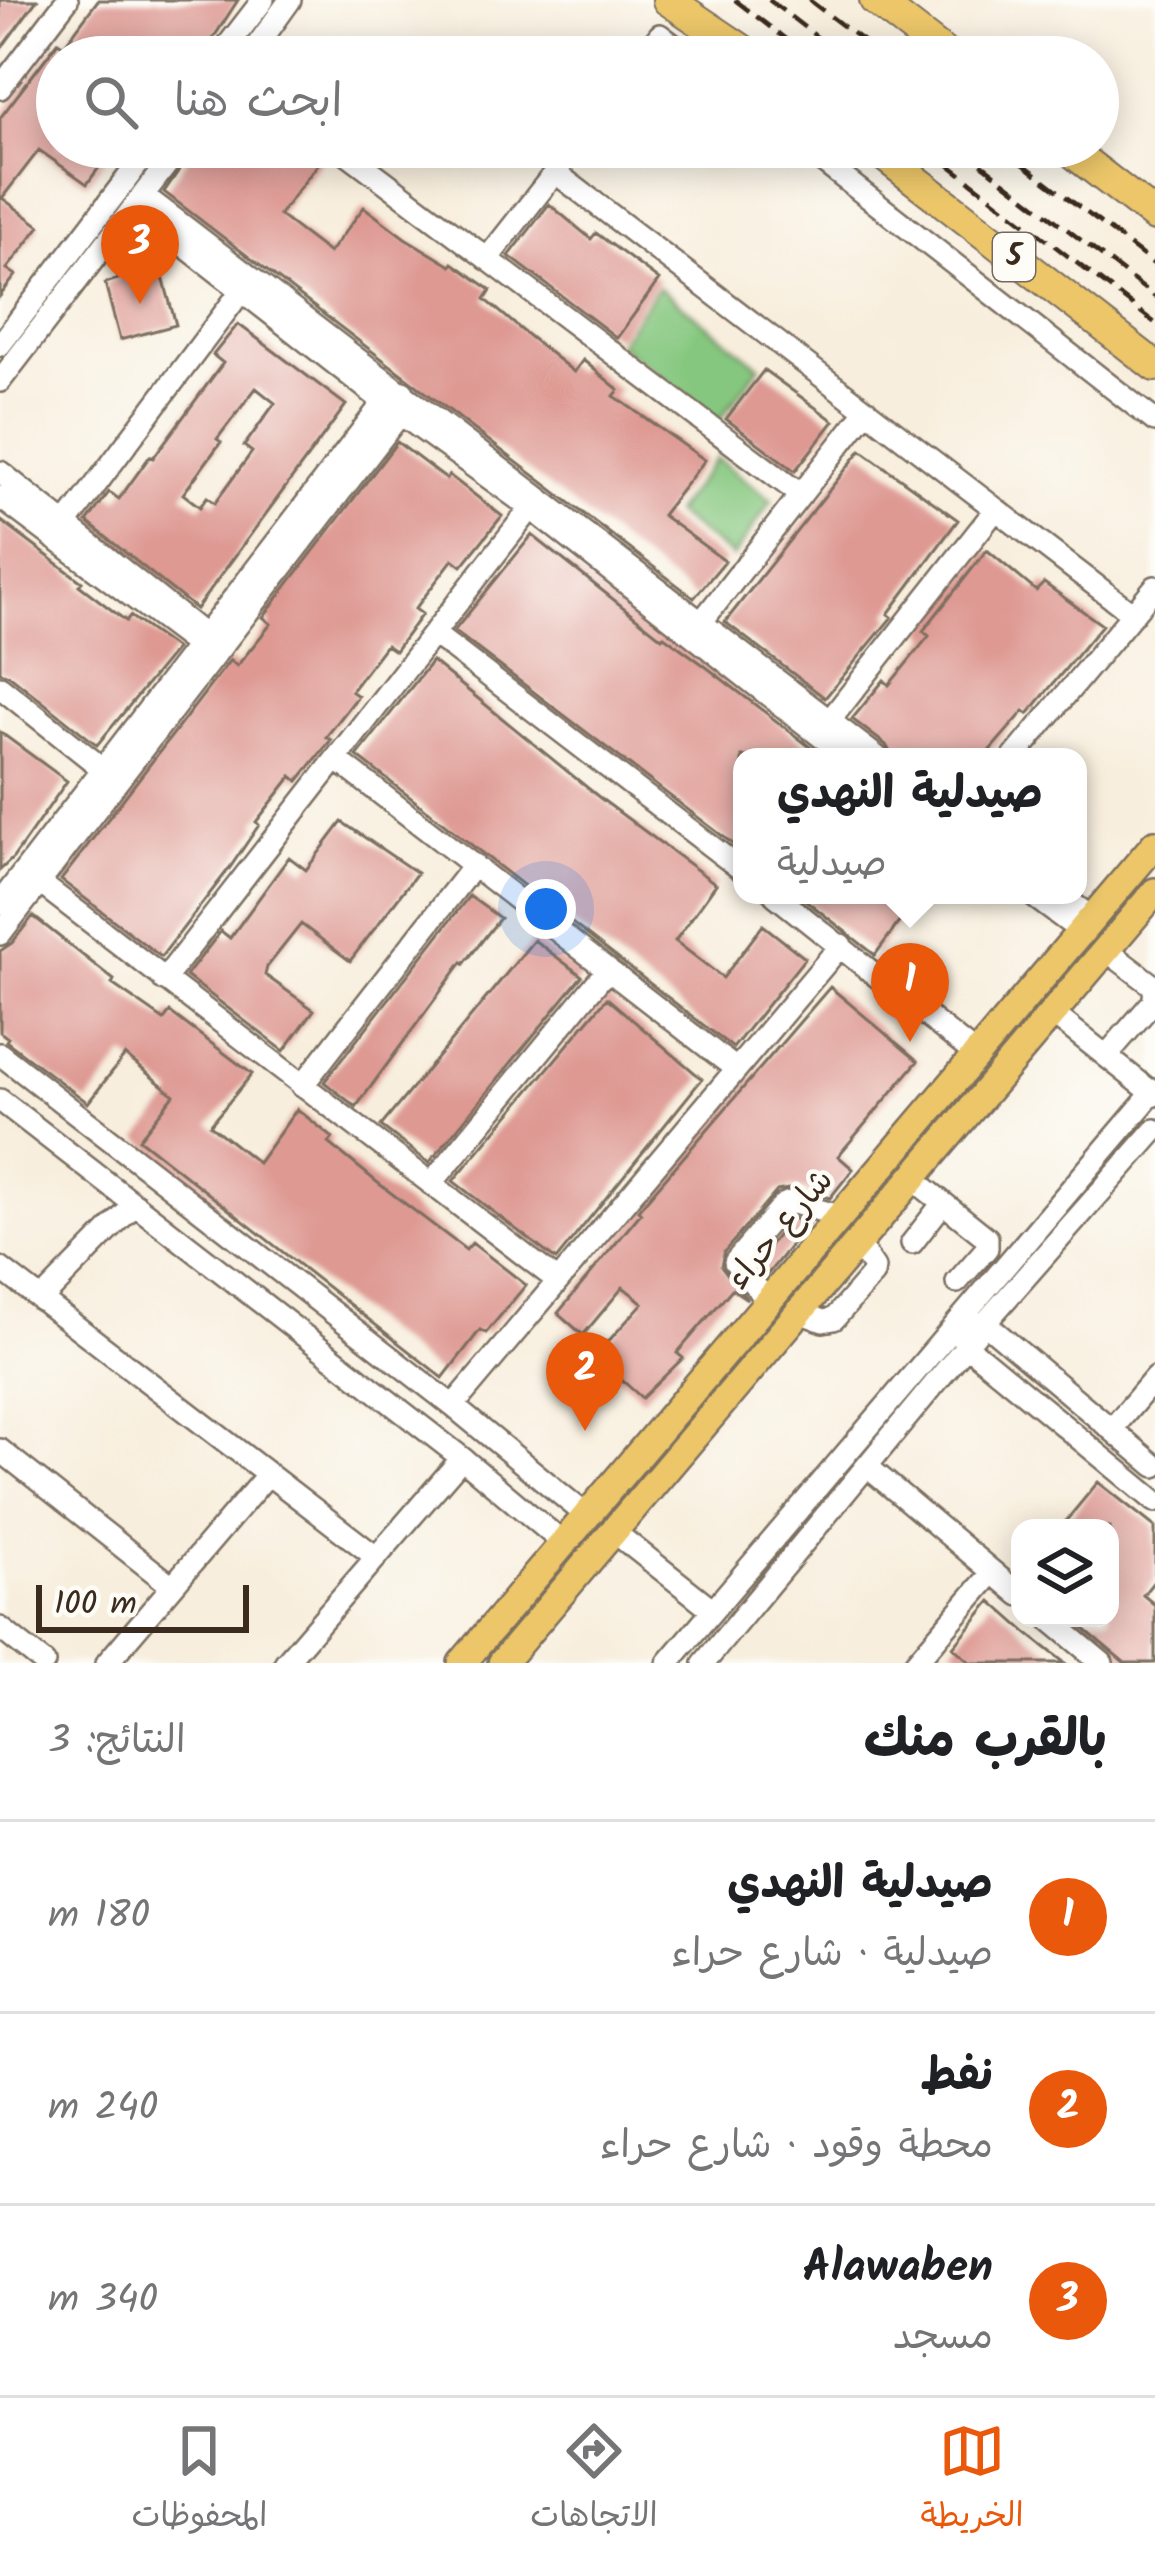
<!DOCTYPE html>
<html lang="ar">
<head>
<meta charset="utf-8">
<style>
	body { margin:0; font-family:Kalam,"Playpen Sans Arabic",sans-serif; background:#f2f2f2; color:#202124; direction:rtl }
	.controls { position:absolute; right:36px; bottom:36px; display:grid; overflow:hidden; border-radius:24px; box-shadow:0 6px 30px #0003 }
	.controls button { width:108px; height:108px; display:grid; place-items:center; padding:0; border:0; border-bottom:3px solid #e0e0e0; background:#fff; color:#202124; font:60px sans-serif }
	.scale { position:absolute; left:36px; bottom:30px; width:213px; box-sizing:border-box; padding-left:12px; border:6px solid #3b2a1e; border-top:0; font-size:33px; line-height:42px; white-space:nowrap; color:#3b2a1e; -webkit-text-stroke:9px #fdfcf7; paint-order:stroke }
	.you { position:absolute; left:546px; top:909px; width:42px; height:42px; margin:-30px; border:9px solid #fff; border-radius:50%; background:#1a73e8; box-shadow:0 0 0 18px #1a73e833 }
	.badge { display:grid; place-items:center; width:78px; height:78px; border-radius:50%; background:#ea580c; color:#fff; font-size:39px; font-weight:700 }
	.pin { position:absolute; translate:-50% -99px; filter:drop-shadow(0 3px 6px #0008) }
	.pin::after { content:''; position:absolute; top:63px; width:42px; height:36px; background:inherit; clip-path:polygon(0 0,100% 0,50% 100%) }
	.popup { position:absolute; left:733px; top:748px; width:354px; height:156px; box-sizing:border-box; display:grid; place-content:center; border-radius:24px; background:#fff; filter:drop-shadow(0 3px 9px #0005); font-size:39px; white-space:nowrap; color:#757577 }
	.popup b { font-size:45px; color:#202124 }
	.popup::after { content:''; position:absolute; left:50%; top:100%; margin-left:-24px; border:24px solid transparent; border-top-color:#fff }
	.list { margin:0; padding:0; list-style:none }
	h2 { display:flex; justify-content:space-between; align-items:center; height:156px; margin:0; padding:0 48px; font-size:51px }
	h2 small { font-size:39px; font-weight:400; color:#757577 }
	.list li { display:grid; grid-template-columns:78px 1fr auto; gap:36px; align-items:center; box-sizing:border-box; height:192px; padding:0 48px; border-top:3px solid #e0e0e0 }
	.list b { display:block; font-size:45px; white-space:nowrap }
	.list p { margin:0; font-size:39px; white-space:nowrap; color:#757577 }
	.list em { font-size:39px; font-style:normal; color:#757577 }
	.icon { flex:none; width:66px; height:66px; fill:none; stroke:currentColor; stroke-width:2; stroke-linecap:round; stroke-linejoin:round }
	.map { position:relative; flex:none; width:1155px; height:1663px; overflow:hidden; direction:ltr }
	.search { position:absolute; background:#fff; box-shadow:0 6px 30px #0003; left:36px; right:36px; top:36px; height:132px; display:flex; align-items:center; gap:30px; box-sizing:border-box; padding:0 42px; border-radius:66px; color:#757577; font-size:45px }
	.sheet { height:732px; background:#fff }
	nav { display:flex; justify-content:space-around; align-items:center; box-sizing:border-box; height:168px; border-top:3px solid #e0e0e0; background:#fff; font-size:33px; color:#757577 }
	nav a { display:grid; justify-items:center; gap:6px }
	nav .on { color:#ea580c }
	.map>svg:first-child { display:block }
	.green { fill:#85c77f; stroke:#60784e; stroke-width:3 }
	.building { fill:#de9993; fill-rule:evenodd }
	.lines { fill:none; stroke-linecap:round; stroke-linejoin:round }
	.minor-casing { stroke:#7d6f61; stroke-width:26 }
	.major-casing { stroke:#7d6f61; stroke-width:32 }
	.highway-casing { stroke:#7d6f61; stroke-width:34 }
	.minor { stroke:#fff; stroke-width:21 }
	.major { stroke:#ecc669; stroke-width:27 }
	.highway { stroke:#ecc669; stroke-width:30 }
	.rail { stroke:#3b2a1e; stroke-width:4.5; stroke-dasharray:18 9; stroke-linecap:butt }
	.labels { text-anchor:middle; dominant-baseline:central; stroke-width:9; stroke-linejoin:round; paint-order:stroke }
	.shield { fill:#fdfcf7; stroke:#75695f; stroke-width:3 }
	.shield-label { font-size:30px; font-weight:bold; fill:#3b2a1e }
	.street-label { font-size:33px; fill:#3b2a1e; stroke:#fdfcf7 }
</style>
</head>
<body>
<div class="map">
<svg width="1155" height="1663" viewBox="0 0 1155 1663">
	<rect width="100%" height="100%" fill="#fdfcf7"/>
	<filter id="ink" filterUnits="userSpaceOnUse"><feTurbulence type="fractalNoise" baseFrequency=".00833" numOctaves="2"/><feDisplacementMap in="SourceGraphic" scale="24" xChannelSelector="R" yChannelSelector="G"/><feConvolveMatrix kernelMatrix="1 2 1 2 8 2 1 2 1" color-interpolation-filters="sRGB"/></filter>
	<filter id="wash" filterUnits="userSpaceOnUse"><feTurbulence type="fractalNoise" baseFrequency=".004" numOctaves="4" result="noise"/><feDisplacementMap in="SourceGraphic" scale="48" xChannelSelector="R" yChannelSelector="G"/><feGaussianBlur stdDeviation="2.7" result="paint"/><feColorMatrix in="noise" values="0 0 0 0 0 0 0 0 0 0 0 0 0 0 0 0 0 1.4 0 .05"/><feComposite in="paint" operator="in"/></filter>
	<g filter="url(#wash)">
		<rect width="100%" height="100%" fill="#f8eedd"/>
		<path class="green" d="M658 287 760 366 719 421 618 344Z
			M716 458 772 500 733 557 674 513Z"/>
		<g id="blocks">
			<path class="building" d="M0 0H37L0 50Z
				M98 0H238L201 57H57V147H114L87 184 39 150 2 198 40 226 7 269 16 275 0 296V118L58 42 64 46Z
				M195 147H306L322 159 279 215 329 253 364 207 405 238 451 266 453 263 491 290 485 299 525 333 574 372 583 360 619 390 614 396 705 460 662 515 725 561 694 598 164 192Z
				M549 204 591 239 596 233 659 280 617 338 509 256Z
				M155 242 166 250 167 256 158 259 176 325 120 340 105 283 118 279 113 259 119 250Z
				M238 324 346 405 196 609 87 522 109 492 119 499 150 456 153 458 223 363 213 355ZM256 388 275 403 244 446 252 452 215 503 207 497 200 507 183 494 221 442 217 439Z
				M764 370 834 421 795 471 726 419Z
				M397 442 446 479 449 475 502 516 462 566 453 559 415 609 422 614 395 651 386 645 351 691 358 696 326 737 331 740 298 781 292 776 256 822 259 825 231 866 161 957 61 880 230 660 237 666 271 624 263 617Z
				M861 450 958 520 888 614 892 617 825 698 725 622Z
				M0 520 82 582 79 585 126 621 130 616 176 649 97 745 9 675 0 672Z
				M532 535 662 638 664 636 705 666 823 757H742V851L454 631Z
				M987 550 1036 591 1044 583 1102 625 1028 714 1024 711 984 757H893L886 745 852 719 884 680 889 685 929 636 923 631Z
				M432 661 600 798 716 884 675 941 723 978 763 925 805 958 733 1048 357 756Z
				M0 732 67 781 13 858 0 870Z
				M342 822 417 873 350 961 301 924 267 967 265 975 314 1010 284 1051 186 976 221 931 230 938 289 857 306 870Z
				M799 895H919L875 955Z
				M469 896 500 918 464 964 462 962 356 1107 324 1082Z
				M33 916 114 980 112 984 164 1020 170 1012 252 1074 210 1125 258 1163 297 1109 333 1138 329 1143 378 1183 466 1250 472 1243 526 1285 486 1333 480 1330 443 1378 139 1139 174 1095 125 1055 88 1103 6 1041 8 1038 0 1032V951L12 943Z
				M534 940 582 976 429 1163 381 1126Z
				M830 987 918 1061 838 1156 853 1169 830 1198 794 1188 777 1191 724 1252 721 1266 747 1299 732 1289 677 1353 683 1358 642 1398 595 1356 643 1303 623 1287 583 1335 558 1313 641 1213 638 1210Z
				M607 998 702 1079 556 1260 453 1181Z
				M792 1218 809 1223 766 1276 755 1262Z
				M1098 1482 1155 1527V1580L1143 1595 1155 1605V1663H1125L1071 1618H1110V1528H1060Z
				M991 1601 1027 1633 1065 1663H971L953 1647Z"/>
		</g>
	</g>
	<g filter="url(#ink)">
		<use href="#blocks" fill-opacity="0" stroke="#7d6f61" stroke-width="3"/>
		<g class="lines">
			<g class="minor-casing">
				<path id="minor" d="M219 57 263 0
					M249 57 290 0
					M643 57 660 35 689 57
					M0 88 67 0
					M339 147 801 495
					M804 147 1155 421
					M556 173 1133 614
					M143 195 877 757
					M135 207 384 402 531 508 847 757
					M487 259 575 147
					M0 345 151 147
					M0 381 180 147
					M0 472 215 644
					M0 497 198 646 207 647
					M55 539 242 290
					M703 620 867 410
					M434 634 742 870
					M0 687 103 769
					M830 720 996 509
					M1014 757 1155 587
					M336 759 736 1069
					M40 883 558 1281
					M775 895 976 1055
					M1032 895 1082 932
					M1061 895 1093 919
					M0 903 384 402 403 392 401 413 0 934
					M1106 950 1151 984 1155 992 1153 1002 1106 1056
					M164 980 531 508
					M1052 1013 1155 1095
					M0 1054 453 1406 586 1515
					M302 1086 474 865
					M0 1100 462 1458 563 1543
					M912 1178 987 1238V1248L957 1282
					M431 1184 608 969
					M912 1243 943 1203
					M0 1268 376 1557
					M41 1300 135 1204
					M768 1301 735 1262 783 1205 790 1202 840 1216
					M799 1312 823 1321 834 1319 873 1274 874 1268 857 1243
					M974 1323H985L1155 1466
					M962 1338 967 1346 1155 1501
					M453 1406 841 945
					M1112 1429 1155 1378
					M0 1450 172 1586
					M869 1468 1020 1595
					M613 1531 713 1610
					M1048 1618 1102 1663
					M0 1628 44 1663
					M107 1663 268 1474
					M285 1663 462 1458
					M668 1663 1155 1090
					M704 1663 985 1323 1155 1130
					M915 1663 993 1572"/>
			</g>
			<g class="major-casing">
				<path id="major" d="M462 1663 1155 844
					M502 1663 1155 892"/>
			</g>
			<g class="highway-casing">
				<path id="highway" d="M668 0 753 57
					M875 0 949 57
					M873 147 1155 366
					M1066 147 1155 216"/>
			</g>
			<use href="#minor" class="minor"/>
			<use href="#major" class="major"/>
			<use href="#highway" class="highway"/>
			<path class="rail" d="M735 0 809 57
				M769 0 843 57
				M809 0 884 57
				M926 147 1155 323
				M960 147 1155 297
				M1001 147 1155 265"/>
		</g>
	</g>
	<g class="labels">
		<rect class="shield" x="993" y="233" width="42" height="48" rx="9"/>
		<g class="shield-label">
			<text x="1014" y="257">5</text>
		</g>
		<g class="street-label">
			<text transform="translate(781 1230) rotate(-50)">شارع حراء</text>
		</g>
	</g>
</svg>
<div class="controls">
<button><svg class="icon" aria-label="layers" viewBox="0 0 24 24"><path d="M12 4l9 5-9 5-9-5zM3 14l9 5 9-5"/></svg></button>
</div>
<div class="scale">100 m</div>
<div class="you"></div>
<div class="pin badge" style="left:910px;top:1042px">1</div>
<div class="popup"><b>صيدلية النهدي</b>صيدلية</div>
<div class="pin badge" style="left:585px;top:1431px">2</div>
<div class="pin badge" style="left:140px;top:304px">3</div>
<div class="search"><svg class="icon" aria-label="search" viewBox="0 0 24 24"><circle cx="10" cy="10" r="6"/><path d="M15 15l6 6"/></svg>ابحث هنا</div>
</div>
<section class="sheet">
<h2>بالقرب منك<small>النتائج: 3</small></h2>
<ul class="list">
<li><span class="badge">1</span><div><b>صيدلية النهدي</b><p>صيدلية · شارع حراء</p></div><em>180 m</em></li>
<li><span class="badge">2</span><div><b>نفط</b><p>محطة وقود · شارع حراء</p></div><em>240 m</em></li>
<li><span class="badge">3</span><div><b>Alawaben</b><p>مسجد</p></div><em>340 m</em></li>
</ul>
</section>
<nav>
<a class="on"><svg class="icon" aria-label="map" viewBox="0 0 24 24"><path d="M3 6l6-2 6 2 6-2v14l-6 2-6-2-6 2zM9 4v14M15 6v14"/></svg>الخريطة</a>
<a><svg class="icon" aria-label="directions" viewBox="0 0 24 24"><path d="M12 3l9 9-9 9-9-9zM9 14v-3h6M13 9l2 2-2 2"/></svg>الاتجاهات</a>
<a><svg class="icon" aria-label="saved" viewBox="0 0 24 24"><path d="M7 4h10v16l-5-4-5 4z"/></svg>المحفوظات</a>
</nav>
</body>
</html>
